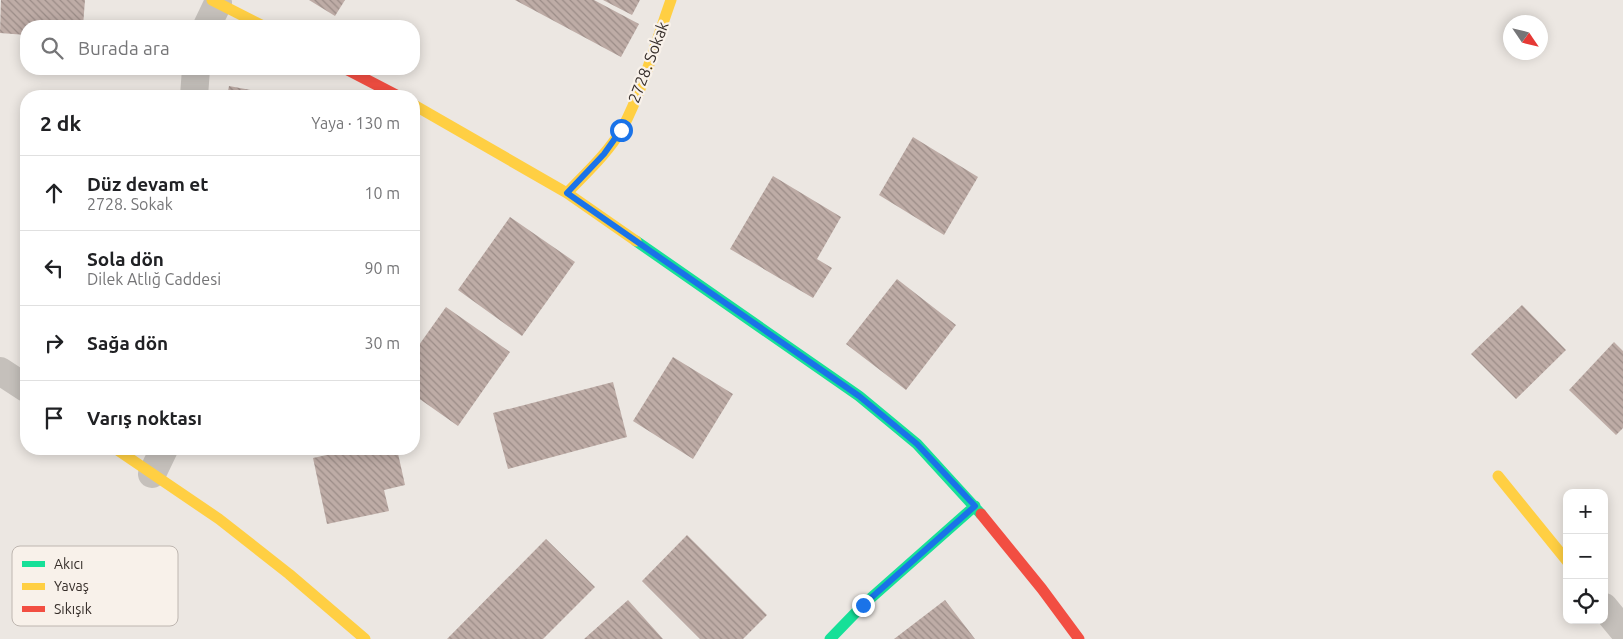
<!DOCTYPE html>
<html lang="tr">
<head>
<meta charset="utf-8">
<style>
	body { margin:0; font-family:Ubuntu,sans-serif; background:#f2f2f2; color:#202124 }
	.controls { position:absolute; right:15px; bottom:15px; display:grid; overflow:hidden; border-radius:10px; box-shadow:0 2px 12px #0003 }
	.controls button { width:45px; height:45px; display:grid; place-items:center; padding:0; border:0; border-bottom:1px solid #e0e0e0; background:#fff; color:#202124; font:25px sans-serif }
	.compass { position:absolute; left:1503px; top:15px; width:45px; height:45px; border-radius:50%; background:#fff; box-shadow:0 2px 12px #0003; rotate:125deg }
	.stop { position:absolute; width:15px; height:15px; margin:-11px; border:4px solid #1a73e8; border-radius:50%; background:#fff }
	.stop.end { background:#1a73e8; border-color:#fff; box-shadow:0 1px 5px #0008 }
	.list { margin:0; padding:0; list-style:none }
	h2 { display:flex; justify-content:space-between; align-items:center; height:65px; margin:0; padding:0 20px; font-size:21px }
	h2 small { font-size:16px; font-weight:400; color:#757577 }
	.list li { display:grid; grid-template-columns:32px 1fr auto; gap:15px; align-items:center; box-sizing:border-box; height:75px; padding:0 20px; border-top:1px solid #e0e0e0 }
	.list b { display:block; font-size:19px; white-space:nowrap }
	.list p { margin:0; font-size:16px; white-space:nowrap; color:#757577 }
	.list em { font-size:16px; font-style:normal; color:#757577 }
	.icon { flex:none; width:28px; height:28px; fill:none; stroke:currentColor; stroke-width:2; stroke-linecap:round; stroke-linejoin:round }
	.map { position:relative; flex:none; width:1623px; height:639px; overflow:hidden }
	.search { position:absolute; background:#fff; box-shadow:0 2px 12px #0003; left:20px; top:20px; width:400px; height:55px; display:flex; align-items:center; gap:12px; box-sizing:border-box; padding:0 18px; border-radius:20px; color:#757577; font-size:19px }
	.panel { position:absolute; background:#fff; box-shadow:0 2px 12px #0003; left:20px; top:90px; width:400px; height:365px; border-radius:20px }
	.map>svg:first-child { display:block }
	.building { fill:url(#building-back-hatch) }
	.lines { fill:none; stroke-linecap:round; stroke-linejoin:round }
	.street { stroke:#c5c0bb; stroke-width:28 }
	.fast { stroke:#16e098; stroke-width:11 }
	.slow { stroke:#ffcf43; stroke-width:11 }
	.jam { stroke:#f24e42; stroke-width:11 }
	.route { stroke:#1a73e8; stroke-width:6 }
	.labels { text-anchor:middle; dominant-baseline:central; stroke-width:4.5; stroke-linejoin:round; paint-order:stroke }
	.street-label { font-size:16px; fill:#352d29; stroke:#f8f1ea }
	.key { fill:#f8f1ea; stroke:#beb6b0; stroke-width:1 }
	.key-label { font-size:14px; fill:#352d29 }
</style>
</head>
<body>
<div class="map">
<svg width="1623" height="639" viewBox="0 0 1623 639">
	<defs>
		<pattern id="building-back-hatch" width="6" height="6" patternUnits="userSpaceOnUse" patternTransform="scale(1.25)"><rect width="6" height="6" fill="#beaca6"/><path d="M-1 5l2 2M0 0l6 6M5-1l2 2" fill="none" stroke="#9b8c87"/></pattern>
	</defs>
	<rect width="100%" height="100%" fill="#ece7e2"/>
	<path class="building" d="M1 0H85L83 26H26V35L0 33Z
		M309 0H345L335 16Z
		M515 0H594L639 24 621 57Z
		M603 0H640L632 15Z
		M229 86 278 95V96H227Z
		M913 137 978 177 944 235 879 195Z
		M773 176 841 217 817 259 832 268 813 298 730 249Z
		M510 217 575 262 522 336 458 290Z
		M897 279 956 325 906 390 846 344Z
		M1522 305 1566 350 1516 399 1471 354Z
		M446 307 510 352 458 426 414 395V352Z
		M1614 342 1623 351V428L1616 435 1569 390Z
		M673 357 733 394 693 459 633 421Z
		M613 382 627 437 508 469 493 413Z
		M354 449H397L405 485 384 490 389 511 327 524 313 458Z
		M687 535 767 615 743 639H700L642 581Z
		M546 539 595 587 543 639H447Z
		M628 600 663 639H584Z
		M945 600 975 639H894Z"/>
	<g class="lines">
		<path class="street" d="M207 26 218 3
			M194 96 196 69
			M0 371 26 388
			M152 474 164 449
			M1604 607 1623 630"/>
		<path class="fast" d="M636 241 859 396 917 444 981 514
			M830 639 863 605 975 506"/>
		<path class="slow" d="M212 0 263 26
			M414 105 567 193 636 241
			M567 193C586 173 608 153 622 129 643 89 656 42 671 0
			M116 449 219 519 289 574 365 639
			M1498 476 1567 561"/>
		<path class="jam" d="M346 69 398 96
			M981 514 1042 589 1079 639"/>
	</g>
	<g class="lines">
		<path class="route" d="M621 130 604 154 567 193 859 396 917 444 975 506 863 605"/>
	</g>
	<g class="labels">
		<g class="street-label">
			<text transform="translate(648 62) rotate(-69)">2728. Sokak</text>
		</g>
	</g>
	<rect x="12" y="546" width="166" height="80" rx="8" class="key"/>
	<rect x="22" y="561" width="23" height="6" fill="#16e098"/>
	<rect x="22" y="583" width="23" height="7" fill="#ffcf43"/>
	<rect x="22" y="606" width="23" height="6" fill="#f24e42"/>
	<g class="key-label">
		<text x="54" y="569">Akıcı</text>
		<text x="54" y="591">Yavaş</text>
		<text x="54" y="614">Sıkışık</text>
	</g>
</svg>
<div class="controls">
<button>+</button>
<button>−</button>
<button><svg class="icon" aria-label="locate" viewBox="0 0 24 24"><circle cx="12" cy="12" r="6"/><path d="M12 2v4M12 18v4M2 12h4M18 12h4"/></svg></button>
</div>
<svg class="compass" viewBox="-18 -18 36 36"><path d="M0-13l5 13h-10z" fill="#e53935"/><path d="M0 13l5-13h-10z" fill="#757577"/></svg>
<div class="stop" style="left:621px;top:130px"></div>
<div class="stop end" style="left:863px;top:605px"></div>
<div class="search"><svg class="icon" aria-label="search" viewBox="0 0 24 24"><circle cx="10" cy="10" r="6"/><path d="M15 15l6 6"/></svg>Burada ara</div>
<section class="panel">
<h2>2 dk<small>Yaya · 130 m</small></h2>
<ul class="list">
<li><svg class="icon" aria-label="ahead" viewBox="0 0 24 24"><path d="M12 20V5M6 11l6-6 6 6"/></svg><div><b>Düz devam et</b><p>2728. Sokak</p></div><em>10 m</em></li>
<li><svg class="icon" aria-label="left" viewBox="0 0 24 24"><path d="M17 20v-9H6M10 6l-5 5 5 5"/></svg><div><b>Sola dön</b><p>Dilek Atlığ Caddesi</p></div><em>90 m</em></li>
<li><svg class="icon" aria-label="right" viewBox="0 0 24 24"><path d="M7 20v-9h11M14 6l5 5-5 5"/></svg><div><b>Sağa dön</b></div><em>30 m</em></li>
<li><svg class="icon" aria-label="arrive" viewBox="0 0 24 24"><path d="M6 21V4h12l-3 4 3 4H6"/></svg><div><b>Varış noktası</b></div></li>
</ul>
</section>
</div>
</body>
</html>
